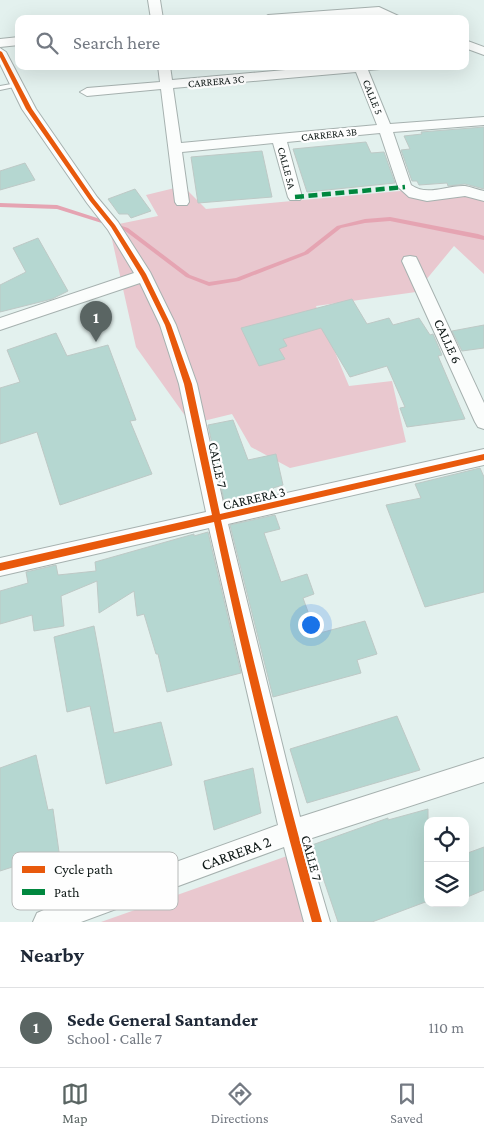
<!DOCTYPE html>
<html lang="en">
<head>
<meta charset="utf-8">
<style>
	body { margin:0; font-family:"Crimson Pro",serif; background:#f2f2f3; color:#1f2937 }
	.controls { position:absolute; right:15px; bottom:15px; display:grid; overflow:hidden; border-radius:10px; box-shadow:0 5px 20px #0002 }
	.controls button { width:45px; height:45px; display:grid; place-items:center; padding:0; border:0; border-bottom:1px solid #e0e1e3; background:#fff; color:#1f2937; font:25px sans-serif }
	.you { position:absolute; left:310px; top:624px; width:18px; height:18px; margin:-12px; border:4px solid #fff; border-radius:50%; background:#1a73e8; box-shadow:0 0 0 8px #1a73e833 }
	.badge { display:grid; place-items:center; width:32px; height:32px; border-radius:50%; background:#5a6563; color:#fff; font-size:16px; font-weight:700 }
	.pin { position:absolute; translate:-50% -41px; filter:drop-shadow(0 1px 2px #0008) }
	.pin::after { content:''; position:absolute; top:26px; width:18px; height:15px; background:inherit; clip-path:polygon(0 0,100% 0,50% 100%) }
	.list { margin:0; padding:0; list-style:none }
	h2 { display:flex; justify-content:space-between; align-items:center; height:65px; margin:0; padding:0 20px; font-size:21px }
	h2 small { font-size:16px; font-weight:400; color:#747a83 }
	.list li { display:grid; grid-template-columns:32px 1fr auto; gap:15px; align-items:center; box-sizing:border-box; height:80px; padding:0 20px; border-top:1px solid #e0e1e3 }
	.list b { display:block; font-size:19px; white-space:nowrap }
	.list p { margin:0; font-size:16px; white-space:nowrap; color:#747a83 }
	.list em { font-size:16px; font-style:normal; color:#747a83 }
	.icon { flex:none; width:28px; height:28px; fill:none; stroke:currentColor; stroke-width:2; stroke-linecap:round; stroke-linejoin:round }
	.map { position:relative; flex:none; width:484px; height:922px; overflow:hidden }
	.search { position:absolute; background:#fff; box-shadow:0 5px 20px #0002; left:15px; right:15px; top:15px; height:55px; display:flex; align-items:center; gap:12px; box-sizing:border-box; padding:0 18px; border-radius:10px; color:#747a83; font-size:19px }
	.sheet { height:145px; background:#fff }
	nav { display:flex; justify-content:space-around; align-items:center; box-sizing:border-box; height:70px; border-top:1px solid #e0e1e3; background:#fff; font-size:14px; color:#747a83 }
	nav a { display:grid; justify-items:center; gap:2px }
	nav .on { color:#5a6563 }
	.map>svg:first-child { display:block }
	.green { fill:#e9c8cf }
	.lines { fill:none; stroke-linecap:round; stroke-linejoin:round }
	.stream { fill:#e5a4b2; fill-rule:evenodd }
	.building { fill:#b5d7d1; stroke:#bec9c6 }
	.lane-casing { stroke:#a6b1af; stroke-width:2 }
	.street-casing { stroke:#a6b1af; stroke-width:2 }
	.lane { fill:#fbfdfc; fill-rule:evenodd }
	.street { fill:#fbfdfc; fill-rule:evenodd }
	.quiet { stroke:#00873e; stroke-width:4.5; stroke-dasharray:9 4.5; stroke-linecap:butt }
	.cycleway-casing { stroke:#fefefe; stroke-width:3 }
	.cycleway { fill:#e8590c; fill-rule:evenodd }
	.labels { text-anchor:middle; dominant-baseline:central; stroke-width:4.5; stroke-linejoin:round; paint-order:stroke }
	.far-street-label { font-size:11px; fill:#101a18; stroke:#fefefe }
	.street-label { font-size:14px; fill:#101a18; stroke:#fefefe }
	.near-street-label { font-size:16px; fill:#101a18; stroke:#fefefe }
	.key { fill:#fefefe; stroke:#b7bab9; stroke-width:1 }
	.key-label { font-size:14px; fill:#101a18 }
</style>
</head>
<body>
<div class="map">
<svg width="484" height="922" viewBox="0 0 484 922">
	<rect width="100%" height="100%" fill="#e3f1ee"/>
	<path class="green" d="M183 186 206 209 400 191 474 195 484 198V274L454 246 416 292 316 306 349 386 392 381 406 442 290 468 251 447 232 414 191 424 136 347 109 226 158 216 146 195Z
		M287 856 305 922H101Z"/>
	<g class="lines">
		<path class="stream" d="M0 203 57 205 128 228 190 275 209 282 236 278 304 252 337 226 365 219 390 217 478 234 484 236V240L390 221 365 223 341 228 308 254 239 281 209 286 186 277 124 230 57 209 0 207Z"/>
	</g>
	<path class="building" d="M484 127V189L465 184 448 186 447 183 419 185 417 181H412L401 150 410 149 404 136 422 134 421 132Z
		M366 142 371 153 384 152 395 183 307 192 293 149Z
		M262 151 272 197 198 203 191 157Z
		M25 163 35 180 0 190V171Z
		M135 189 151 211 131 218 128 214H119L108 199Z
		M38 238 68 291 52 299 0 312V285L26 272 13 248Z
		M352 299 367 324 389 318 393 325 419 318 430 335 433 334 442 355 438 356 465 419 407 427 400 408 405 407 387 366 350 377 321 328 283 339 287 346 279 349 285 359 259 366 241 328Z
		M484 325V348L462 351 452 331Z
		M56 333 67 356 108 345 136 420 130 421 152 474 60 505 37 432 0 444V388L20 382 7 350Z
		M233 420 248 460 276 454 283 485 273 488 275 494 225 505 208 425Z
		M480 468 484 477V592L425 607 386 505 421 498 415 484Z
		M275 515 280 529 264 533 281 582 307 574 314 594 303 598 316 634 365 621 377 654 357 660 361 673 273 697 230 525Z
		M208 532 241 673 167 692 158 654H156L144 614 137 616 134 591 99 613 97 581 61 596 64 626 34 631 32 615 0 624V591L28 583 26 572 56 565 58 575 96 571 95 562 194 534V536Z
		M94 626 114 733 161 722 172 765 106 784 90 706 67 712 54 637Z
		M397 716 420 770 307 803 290 749Z
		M36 755 48 810 53 809 59 852 0 871V768Z
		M253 768 261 813 214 830 204 781Z
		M428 809V901L372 922H338L312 845 388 818V820Z
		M484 847V890L465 898V854Z"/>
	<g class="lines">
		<g class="lane-casing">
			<path id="lane" d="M17 83 19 84V86L0 90V86Z"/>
		</g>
		<g class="street-casing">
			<path id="street" d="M148 0H160L163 19H151Z
				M379 7 405 19H388L378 15 321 19H262L268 15Z
				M19 37V45L0 47V39Z
				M465 40 484 47V55L465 48Z
				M0 48 6 52 36 109 97 197 118 222 150 272 176 325 197 384 224 507 484 449V465L228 524 300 817 484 758V782L306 840 330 922H304L284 847 81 922H33L37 913 46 909 278 825 209 528 0 576V558L206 512 179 384 160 325 140 283 0 330V318L134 273 108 230 87 203 22 109 0 64Z
				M158 66H170L172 80 331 66H382L380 69 368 70 390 124 484 117V125L393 132 411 185C428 197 446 185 465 186 471 187 478 190 484 191V201L465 196 427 201 409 197 398 187 380 133 287 142 302 197 300 200H290L288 197 273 143 182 152 189 202 187 205H177L175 202 161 89 87 96 80 92 87 88 160 82ZM356 72 377 125 181 143 173 88Z
				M410 256 416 257 418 261 484 403V429L478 427 475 422 402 261 404 257Z"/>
		</g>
		<use href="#lane" class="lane"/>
		<use href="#street" class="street"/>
		<path class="quiet" d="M295 197 405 187"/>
		<g class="cycleway-casing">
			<path id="cycleway" d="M0 51 2 52 32 109 94 199 115 225 146 274 171 325 192 384 220 514 484 454V460L221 520C251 655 285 789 322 922H312C275 790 242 656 214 522L0 571V563L212 515 184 384 165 325 141 276 111 227 90 201 26 109 0 57Z"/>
		</g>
		<use href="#cycleway" class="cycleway"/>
	</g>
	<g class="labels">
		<g class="far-street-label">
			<text transform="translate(216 81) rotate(-5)">CARRERA 3C</text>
			<text transform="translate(373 97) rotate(68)">CALLE 5</text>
			<text transform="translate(329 134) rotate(-6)">CARRERA 3B</text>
			<text transform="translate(287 168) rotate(75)">CALLE 5A</text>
		</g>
		<g class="street-label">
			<text transform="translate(448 341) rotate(65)">CALLE 6</text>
			<text transform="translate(218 465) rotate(78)">CALLE 7</text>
			<text transform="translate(254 498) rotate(-13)">CARRERA 3</text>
			<text transform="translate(312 858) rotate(75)">CALLE 7</text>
		</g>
		<g class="near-street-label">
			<text transform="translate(236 853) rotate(-20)">CARRERA 2</text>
		</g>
	</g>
	<rect x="12" y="852" width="166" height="58" rx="8" class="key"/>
	<rect x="22" y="866" width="23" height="7" fill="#e8590c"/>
	<rect x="22" y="889" width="23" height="6" fill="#00873e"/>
	<g class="key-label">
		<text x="54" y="874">Cycle path</text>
		<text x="54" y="897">Path</text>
	</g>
</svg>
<div class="controls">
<button><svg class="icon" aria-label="locate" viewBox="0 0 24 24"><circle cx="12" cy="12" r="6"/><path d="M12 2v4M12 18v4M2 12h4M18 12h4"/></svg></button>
<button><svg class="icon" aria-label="layers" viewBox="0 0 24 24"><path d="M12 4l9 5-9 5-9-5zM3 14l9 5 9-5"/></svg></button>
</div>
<div class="you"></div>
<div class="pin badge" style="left:96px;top:342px">1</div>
<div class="search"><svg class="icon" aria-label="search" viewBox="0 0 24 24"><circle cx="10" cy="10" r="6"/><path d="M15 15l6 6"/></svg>Search here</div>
</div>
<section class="sheet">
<h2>Nearby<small></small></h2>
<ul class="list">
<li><span class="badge">1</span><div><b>Sede General Santander</b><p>School · Calle 7</p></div><em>110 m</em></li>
</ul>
</section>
<nav>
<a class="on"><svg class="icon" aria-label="map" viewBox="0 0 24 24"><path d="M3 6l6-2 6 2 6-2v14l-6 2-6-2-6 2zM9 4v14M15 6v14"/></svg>Map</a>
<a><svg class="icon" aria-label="directions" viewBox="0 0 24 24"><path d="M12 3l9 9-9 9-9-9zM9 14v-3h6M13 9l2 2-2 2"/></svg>Directions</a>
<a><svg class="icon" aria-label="saved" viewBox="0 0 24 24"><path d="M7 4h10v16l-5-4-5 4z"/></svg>Saved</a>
</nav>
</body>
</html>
